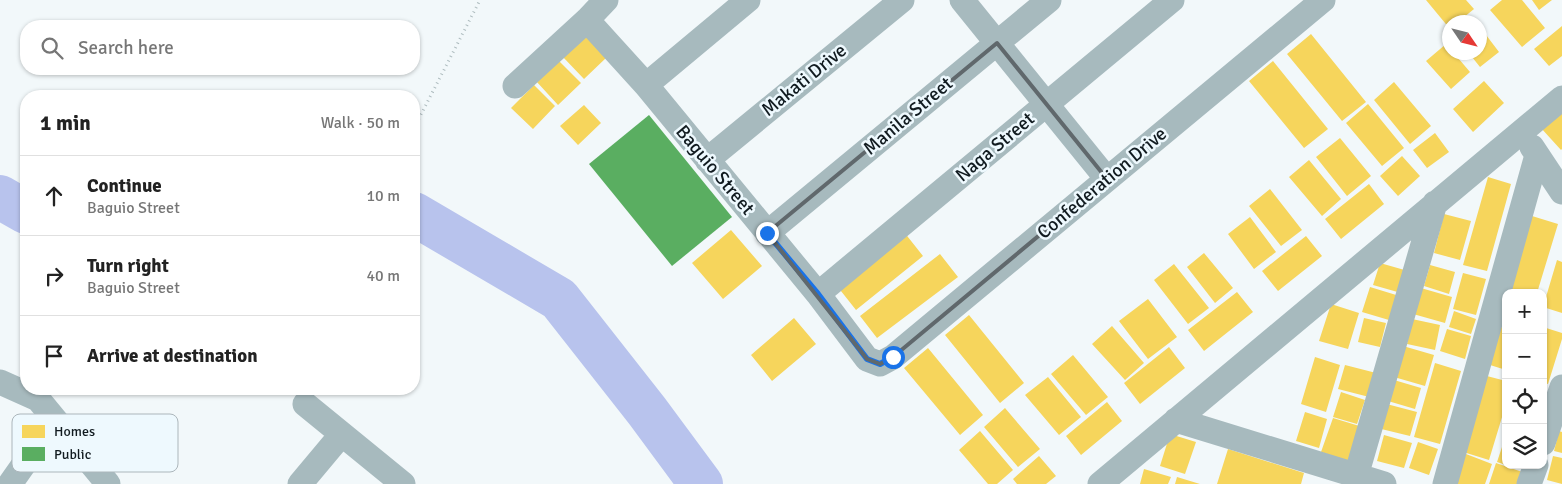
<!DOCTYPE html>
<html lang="en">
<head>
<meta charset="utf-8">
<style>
	body { margin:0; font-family:Signika,sans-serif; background:#f2f2f2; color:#222 }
	.controls { position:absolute; right:15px; bottom:15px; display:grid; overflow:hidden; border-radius:10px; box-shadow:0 1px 4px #0004 }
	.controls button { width:45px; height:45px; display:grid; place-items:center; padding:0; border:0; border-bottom:1px solid #e0e0e0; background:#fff; color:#222; font:25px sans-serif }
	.compass { position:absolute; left:1442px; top:15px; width:45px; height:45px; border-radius:50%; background:#fff; box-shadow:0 1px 4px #0004; rotate:125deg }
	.stop { position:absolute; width:15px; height:15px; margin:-11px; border:4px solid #1a73e8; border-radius:50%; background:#fff }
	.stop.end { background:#1a73e8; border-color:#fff; box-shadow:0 1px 5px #0008 }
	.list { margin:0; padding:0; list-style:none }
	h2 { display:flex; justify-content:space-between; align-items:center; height:65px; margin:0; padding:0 20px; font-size:21px }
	h2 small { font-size:16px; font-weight:400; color:#767676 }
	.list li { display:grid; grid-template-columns:32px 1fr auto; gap:15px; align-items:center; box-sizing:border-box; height:80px; padding:0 20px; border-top:1px solid #e0e0e0 }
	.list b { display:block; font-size:19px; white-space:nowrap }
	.list p { margin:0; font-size:16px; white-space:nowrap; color:#767676 }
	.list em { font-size:16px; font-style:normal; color:#767676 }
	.icon { flex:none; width:28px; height:28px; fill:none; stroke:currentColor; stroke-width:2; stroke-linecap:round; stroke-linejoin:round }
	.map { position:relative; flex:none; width:1562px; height:484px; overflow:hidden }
	.search { position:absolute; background:#fff; box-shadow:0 1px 4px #0004; left:20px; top:20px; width:400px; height:55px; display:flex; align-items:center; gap:12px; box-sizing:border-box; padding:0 18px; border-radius:20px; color:#767676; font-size:19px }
	.panel { position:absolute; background:#fff; box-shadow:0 1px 4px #0004; left:20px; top:90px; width:400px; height:305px; border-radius:20px }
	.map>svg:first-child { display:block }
	.homes { fill:#f6d55c }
	.public { fill:#5aae61 }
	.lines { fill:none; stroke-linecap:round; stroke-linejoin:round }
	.river { stroke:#b8c3ed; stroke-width:44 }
	.path { stroke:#adbbbe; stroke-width:3; stroke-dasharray:1 4; stroke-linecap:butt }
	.minor { stroke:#a7babe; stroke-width:25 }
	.route { stroke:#1a73e8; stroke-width:6 }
	.marked { fill:none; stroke:#60686c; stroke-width:4; stroke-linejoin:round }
	.labels { text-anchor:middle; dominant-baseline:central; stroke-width:5; stroke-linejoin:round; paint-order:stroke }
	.street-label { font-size:19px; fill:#111b20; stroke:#eef9fe }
	.key { fill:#eef9fe; stroke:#acb6bb; stroke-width:1 }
	.key-label { font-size:14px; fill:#111b20 }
</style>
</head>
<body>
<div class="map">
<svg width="1562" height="484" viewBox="0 0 1562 484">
	<rect width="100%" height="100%" fill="#f2f8fa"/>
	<path class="homes" d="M1426 0H1466L1474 9 1458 22H1450V29Z
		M1502 0H1522L1545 28 1522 47 1490 10Z
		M1532 0H1552L1539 10Z
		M1562 26V56L1549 66 1534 49Z
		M1480 27 1499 52 1480 67 1468 52H1480Z
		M584 34 607 57 584 79 562 56Z
		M1311 34 1366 102 1342 121 1287 54Z
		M1446 44 1450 48V52H1453L1470 72 1451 89 1426 61Z
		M558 60 581 83 558 105 536 81Z
		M1273 61 1328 129 1304 148 1249 81Z
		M1484 81 1504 103 1473 132 1453 109Z
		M1394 82 1431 126 1410 144 1374 100Z
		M534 85 555 106 533 129 511 108Z
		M1368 104 1404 148 1382 166 1346 123Z
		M584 105 601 123 578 145 560 126Z
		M1562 109V149L1561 150 1541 128Z
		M1435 133 1449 152 1427 168 1413 150Z
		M1340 138 1371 176 1347 196 1316 157Z
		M1402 156 1420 176 1398 196 1380 176Z
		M1309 160 1341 199 1322 216 1289 177Z
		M1488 177 1511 184 1487 271 1463 265Z
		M1369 184 1384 204 1341 239 1325 219Z
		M1270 189 1302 230 1281 246 1249 206Z
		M1444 214 1471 221 1460 260 1434 253Z
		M1532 216 1558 224 1537 293H1509Z
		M1250 217 1276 252 1254 269 1228 234Z
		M731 230 762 266 723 299 692 263Z
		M904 232 923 256 856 310 837 286Z
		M1306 236 1322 256 1278 291 1262 271Z
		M1204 253 1233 288 1215 303 1187 267Z
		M940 254 958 277 877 338 860 316Z
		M1557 260 1562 262V313L1543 307Z
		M1380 263 1408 271 1401 293 1373 285Z
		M1174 264 1209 308 1188 324 1154 280Z
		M1430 265 1455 272 1449 294 1424 286Z
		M1463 273 1486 279 1476 315 1453 309Z
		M1414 286 1452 297 1445 323 1406 312Z
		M1370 287 1406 298 1399 323 1362 312Z
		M1237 292 1253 312 1204 351 1188 330Z
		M1148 299 1177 337 1148 359 1119 321Z
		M1331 304 1359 313 1348 349 1319 341Z
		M1454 311 1476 319 1471 334 1449 327Z
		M969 315 1024 383 1000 403 945 335Z
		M1505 315H1506V370L1490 365Z
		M794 318 816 344 772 381 751 355Z
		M1364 318 1386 323 1380 347 1358 342Z
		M1412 319 1440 325 1435 350 1407 344Z
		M1112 326 1144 363 1125 380 1092 344Z
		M1543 327 1562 333V339L1548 384 1543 383Z
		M1447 329 1471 336 1465 359 1440 351Z
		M1403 346 1434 355 1425 386 1394 377Z
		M1169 347 1185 368 1140 404 1124 383Z
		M928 348 983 415 960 435 904 368Z
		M1073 355 1108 397 1086 415 1051 374Z
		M1315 357 1340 365 1326 412 1301 404Z
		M1435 363 1461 371 1440 444 1414 437Z
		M1345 365 1384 375 1377 399 1338 389Z
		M1483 375 1506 381V404L1489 460 1460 451Z
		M1048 377 1081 417 1059 435 1025 395Z
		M1394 380 1421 388 1415 409 1388 401Z
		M1341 392 1365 400 1357 424 1333 417Z
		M1107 402 1122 421 1081 455 1066 436Z
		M1379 402 1417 412 1410 436 1373 427Z
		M1005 408 1040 449 1018 467 984 427Z
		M1305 412 1327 419 1319 448 1296 441Z
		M1333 418 1366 428 1354 463 1321 452Z
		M980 431 1013 470 997 484H988L959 450Z
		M1559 431 1562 432V453L1554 451Z
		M1170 434 1196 442 1185 474 1160 466Z
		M1384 435 1412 443 1404 468 1377 461Z
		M1504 441 1506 442V465L1497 462Z
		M1418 442 1438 449 1429 475 1409 468Z
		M1228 449 1304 473 1301 484H1217Z
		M1466 454 1492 464 1485 484H1455Z
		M1039 456 1056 476 1046 484H1017L1013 479Z
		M1553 456 1562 458V484L1547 480Z
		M1496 463 1528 474 1524 484H1489Z
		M1144 469 1171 477 1168 484H1140Z
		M1177 477 1200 484H1175Z"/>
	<path class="public" d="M649 115 732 217 672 266 589 164Z"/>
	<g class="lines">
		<path class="river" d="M0 197 26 212
			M414 214 559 299 647 411 701 484"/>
		<path class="path" d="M414 128 480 0"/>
		<path class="minor" d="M962 0 1107 179
			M587 20 646 85 818 294 867 359 880 364 893 357 1323 0
			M646 85 748 0
			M515 86 587 20 606 0
			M1532 147 1562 192
			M707 160 902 0
			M767 233 1049 0
			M818 294 1172 0
			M0 382 38 399 108 484
			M305 404 403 484
			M1176 420 1384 484
			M1543 443 1562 387
			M1356 476 1435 203
			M10 484 55 420
			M300 484 341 435
			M1100 484 1562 98
			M1445 484 1537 155
			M1529 484 1536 465"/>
	</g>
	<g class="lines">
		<path class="route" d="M767 233 818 294 867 359 880 364 893 357"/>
	</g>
	<path class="marked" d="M997 43 1107 179 893 357 880 364 867 359 767 233Z"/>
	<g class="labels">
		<g class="street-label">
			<text transform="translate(804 80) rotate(-39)">Makati Drive</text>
			<text transform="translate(908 116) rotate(-40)">Manila Street</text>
			<text transform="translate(995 147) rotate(-40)">Naga Street</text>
			<text transform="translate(715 170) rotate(50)">Baguio Street</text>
			<text transform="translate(1102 183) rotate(-40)">Confederation Drive</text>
		</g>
	</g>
	<rect x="12" y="414" width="166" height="58" rx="8" class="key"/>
	<rect x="22" y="425" width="23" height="13" fill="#f6d55c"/>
	<rect x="22" y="447" width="23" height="14" fill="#5aae61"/>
	<g class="key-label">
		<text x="54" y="436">Homes</text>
		<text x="54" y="459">Public</text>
	</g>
</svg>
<div class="controls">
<button>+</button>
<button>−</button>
<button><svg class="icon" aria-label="locate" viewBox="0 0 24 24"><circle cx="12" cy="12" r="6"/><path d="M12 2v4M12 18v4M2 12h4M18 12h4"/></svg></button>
<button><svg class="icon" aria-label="layers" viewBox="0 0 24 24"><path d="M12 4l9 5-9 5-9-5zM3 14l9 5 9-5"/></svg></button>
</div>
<svg class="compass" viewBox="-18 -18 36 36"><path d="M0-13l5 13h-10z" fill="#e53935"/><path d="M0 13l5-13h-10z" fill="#767676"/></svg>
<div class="stop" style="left:893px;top:357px"></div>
<div class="stop end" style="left:767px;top:233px"></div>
<div class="search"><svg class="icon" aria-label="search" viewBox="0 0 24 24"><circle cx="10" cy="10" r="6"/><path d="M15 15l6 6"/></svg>Search here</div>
<section class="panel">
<h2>1 min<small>Walk · 50 m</small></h2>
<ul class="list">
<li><svg class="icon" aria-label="ahead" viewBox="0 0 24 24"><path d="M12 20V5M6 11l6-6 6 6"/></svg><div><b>Continue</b><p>Baguio Street</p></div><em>10 m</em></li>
<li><svg class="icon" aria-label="right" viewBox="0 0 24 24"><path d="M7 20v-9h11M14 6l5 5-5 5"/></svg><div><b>Turn right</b><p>Baguio Street</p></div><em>40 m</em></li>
<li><svg class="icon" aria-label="arrive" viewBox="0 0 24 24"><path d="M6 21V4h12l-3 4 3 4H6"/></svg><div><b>Arrive at destination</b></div></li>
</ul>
</section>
</div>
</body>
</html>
